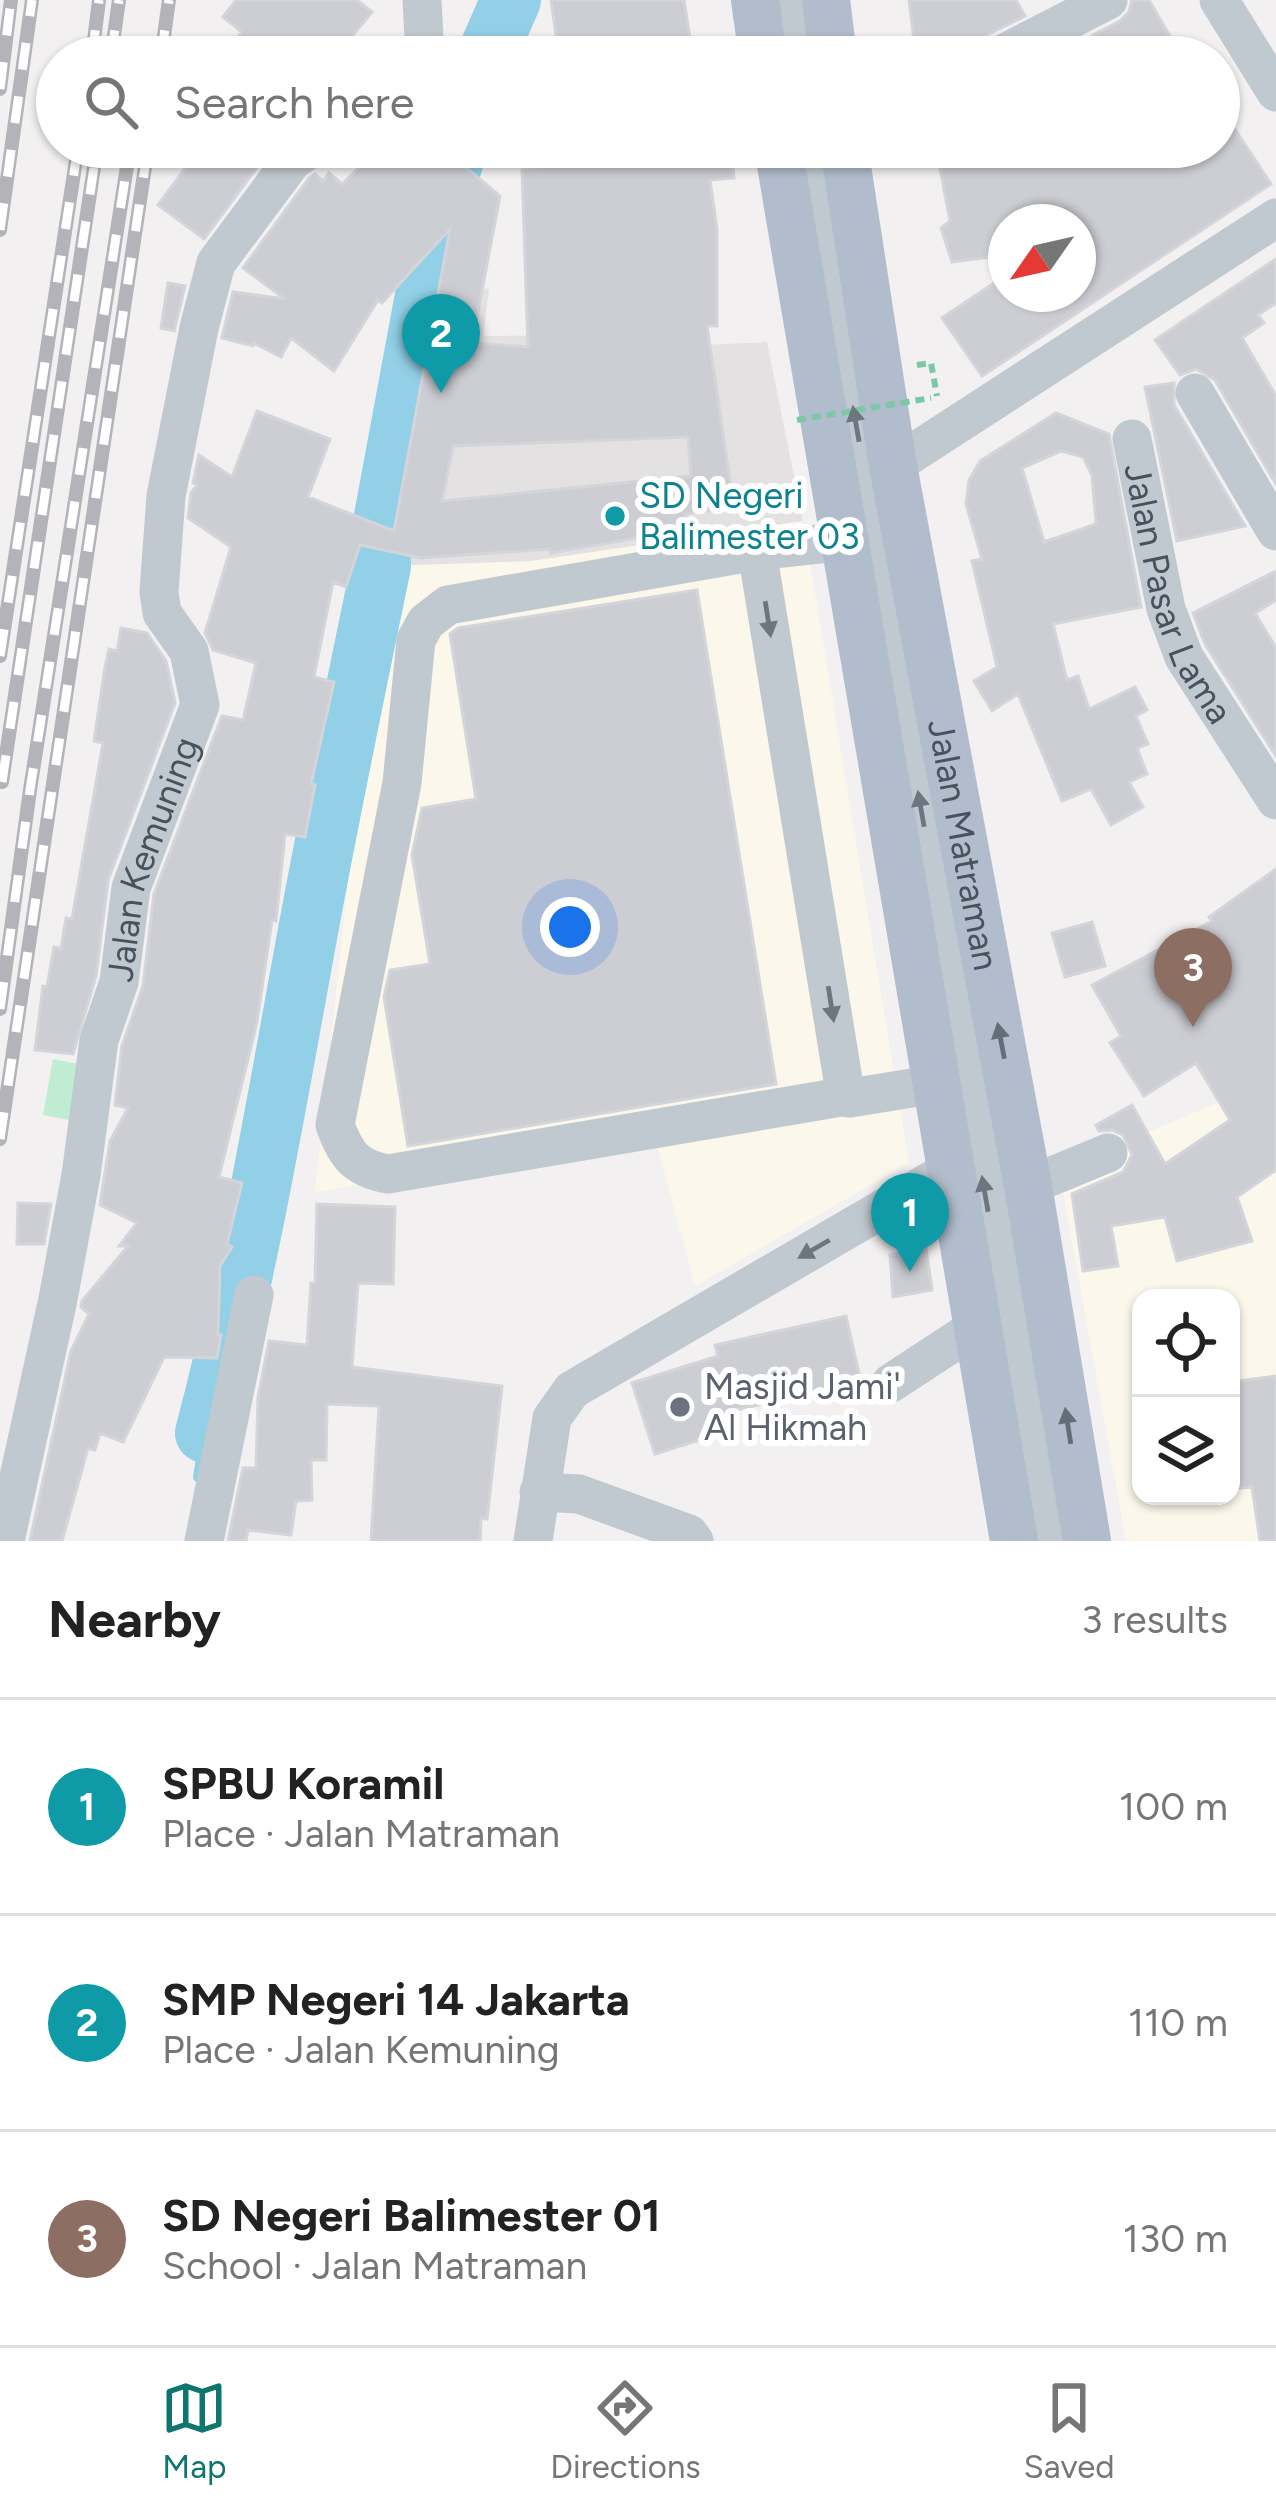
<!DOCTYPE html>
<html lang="en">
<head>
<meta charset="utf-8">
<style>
	body { margin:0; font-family:Figtree,sans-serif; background:#f6f6f6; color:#222 }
	.controls { position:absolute; right:36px; bottom:36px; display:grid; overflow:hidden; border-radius:24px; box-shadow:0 3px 9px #0004 }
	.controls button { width:108px; height:108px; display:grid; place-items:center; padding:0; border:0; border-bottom:3px solid #e0e0e0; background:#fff; color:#222; font:60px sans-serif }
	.compass { position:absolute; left:988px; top:204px; width:108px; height:108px; border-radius:50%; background:#fff; box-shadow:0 3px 9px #0004; rotate:236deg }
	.you { position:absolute; left:570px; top:927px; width:42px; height:42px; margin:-30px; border:9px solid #fff; border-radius:50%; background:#1a73e8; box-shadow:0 0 0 18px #1a73e833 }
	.badge { display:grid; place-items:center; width:78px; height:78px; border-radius:50%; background:#0f766e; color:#fff; font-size:39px; font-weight:700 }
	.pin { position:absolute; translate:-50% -99px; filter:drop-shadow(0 3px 6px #0008) }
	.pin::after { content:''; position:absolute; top:63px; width:42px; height:36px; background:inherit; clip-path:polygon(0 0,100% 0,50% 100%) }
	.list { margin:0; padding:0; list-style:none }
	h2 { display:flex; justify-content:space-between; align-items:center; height:156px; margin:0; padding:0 48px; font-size:51px }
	h2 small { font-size:39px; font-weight:400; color:#767676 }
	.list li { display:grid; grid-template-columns:78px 1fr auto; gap:36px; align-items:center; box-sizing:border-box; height:216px; padding:0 48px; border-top:3px solid #e0e0e0 }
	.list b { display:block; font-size:45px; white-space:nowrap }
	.list p { margin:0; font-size:39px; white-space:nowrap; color:#767676 }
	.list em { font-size:39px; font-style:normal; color:#767676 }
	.icon { flex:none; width:66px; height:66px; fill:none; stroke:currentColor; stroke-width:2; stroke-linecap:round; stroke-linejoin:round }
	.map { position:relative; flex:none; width:1276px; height:1541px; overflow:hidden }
	.search { position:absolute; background:#fff; box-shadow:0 3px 9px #0004; left:36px; right:36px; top:36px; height:132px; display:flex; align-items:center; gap:30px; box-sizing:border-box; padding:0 42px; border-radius:66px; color:#767676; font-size:45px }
	.sheet { height:804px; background:#fff }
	nav { display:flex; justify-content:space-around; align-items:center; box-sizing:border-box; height:168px; border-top:3px solid #e0e0e0; background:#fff; font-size:33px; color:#767676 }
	nav a { display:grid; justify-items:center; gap:6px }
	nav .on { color:#0f766e }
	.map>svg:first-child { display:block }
	.commercial { fill:#fbf7eb; fill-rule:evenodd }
	.education { fill:#e3e1e1 }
	.green { fill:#c1ecd4 }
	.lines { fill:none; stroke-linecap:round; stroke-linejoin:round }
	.stream { stroke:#91d0e6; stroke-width:10 }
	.river { stroke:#91d0e6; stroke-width:60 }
	.building { fill:#cdced4; stroke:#d4d5db; stroke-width:3; fill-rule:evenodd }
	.path { stroke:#7bc8a7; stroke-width:6; stroke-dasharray:9 6; stroke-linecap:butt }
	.minor { stroke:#c1c9d0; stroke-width:39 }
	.major { stroke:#b1bdcc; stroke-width:48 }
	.rail-casing { stroke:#b2b4b9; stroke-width:14 }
	.rail { stroke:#fff; stroke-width:9; stroke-dasharray:27; stroke-linecap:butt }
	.path-bridge { stroke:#7bc8a7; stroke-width:6; stroke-dasharray:9 6; stroke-linecap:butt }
	.oneway { fill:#6d767f }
	.oneway2 { fill:#636d78 }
	.culture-dot { fill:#0f9aa8; stroke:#fff; stroke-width:4.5 }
	.worship-dot { fill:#6b7280; stroke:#fff; stroke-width:4.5 }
	.labels { text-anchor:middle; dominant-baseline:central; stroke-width:12; stroke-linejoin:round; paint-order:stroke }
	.culture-label { font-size:36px; fill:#0d838f; stroke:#fff; text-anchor:start }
	.street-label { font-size:36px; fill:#49525c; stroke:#fff }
	.worship-label { font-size:36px; fill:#5b616d; stroke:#fff; text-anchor:start }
</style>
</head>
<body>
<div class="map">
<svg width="1276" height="1541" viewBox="0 0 1276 1541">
	<rect width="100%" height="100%" fill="#f2f0f0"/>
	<path class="commercial" d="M803 521 909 1163 695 1286 655 1137 315 1192 381 566 530 561Z
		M1239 1094 1276 1148V1541H1126L1059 1169ZM1141 1298H1231V1496H1141Z"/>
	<path class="education" d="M434 282 489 289 483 336 671 335 680 346 767 342 803 521 530 561 381 566Z"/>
	<path class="green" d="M53 1059 84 1065 74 1121 43 1115Z"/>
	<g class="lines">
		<path class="stream" d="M198 1477 205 1433"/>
		<path class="river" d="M486 57 511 0
			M205 1433C248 1271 276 1106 306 942 329 816 355 691 381 566L380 538 445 188 458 147"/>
	</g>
	<path class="building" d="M236 0H357L372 12 335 57H222L242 32 223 17Z
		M551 0H684L693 57H559Z
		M909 0H1016L1025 16 985 36 976 45 973 57H916Z
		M1132 0H1149L1182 57H1119L1097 41 1093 35 1120 21 1129 12Z
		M1219 105 1271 184 982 376 942 318 1006 275V294H1078V222H1006V255L952 262 941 228 950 221 936 147H1102L1110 160 1129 147H1219Z
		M201 147H272L204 239 158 205Z
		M394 147H442L500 196 472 343 528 347 522 170 566 161 564 147H731L734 178 710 180 717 230V326H707L734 507 685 514 688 529 551 553 550 549 421 558 360 545 346 587 333 582 314 677 334 682 311 784 315 785 305 837 285 834 276 921 272 920 257 1022 219 1177 242 1183 227 1244 232 1247 220 1266 218 1335H221L217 1358 164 1357 123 1442 100 1433 95 1450 88 1448 62 1541H30L71 1351 89 1314 81 1307 82 1301 128 1246H119L137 1223 100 1205 110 1141 128 1108 115 1105 122 1046 143 986 154 894 222 716 243 720 256 663 213 650 205 633 231 547 188 518 191 493 197 485 193 483 199 455 232 477 257 411 330 439 308 497 394 531 450 229 382 303 378 300 334 371 291 338 281 357 254 343 253 346 222 338 233 292 285 299 243 268 309 178 315 174 323 181 329 173 342 184 365 162ZM688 437 691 476 442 501 453 446Z
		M1276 259V303L1258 315 1264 323 1242 338 1276 396V484L1215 380 1196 369 1180 375 1155 340Z
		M168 283 185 286 174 331 161 328Z
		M1174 383V405L1245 526 1177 541 1145 387Z
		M1056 413 1109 434 1141 607 1053 624 1067 680 1078 676 1089 709 1135 687 1147 710 1136 716 1148 744 1137 748 1147 774 1129 782 1143 807 1111 825 1091 789 1062 801 1018 694 992 711 974 681 997 667 972 561 982 559 966 504 969 480 980 461ZM1061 451 1083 457 1092 475 1096 524 1044 542 1022 468Z
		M1276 571V600L1255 613 1276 648V756L1205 644 1193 613Z
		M697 590 776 1084 408 1146 384 997 390 970 430 964 412 855 422 808 476 799 450 634 458 628Z
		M121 628 147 633 166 661 175 703 108 880 96 976 73 1054 35 1050 43 986 47 987 54 947 61 949 66 918 72 919 103 743 94 741 105 667 109 649 117 651Z
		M1276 869V1170L1237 1197 1252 1241 1177 1261 1165 1217 1111 1226 1118 1266 1083 1271 1072 1194 1123 1172 1132 1155 1123 1135 1112 1130 1099 1131 1096 1125 1132 1105 1165 1164 1230 1120 1196 1063 1144 1096 1110 1043 1121 1036 1092 985 1212 921 1209 917Z
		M1092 922 1105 966 1065 977 1052 933Z
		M18 1203 51 1204 44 1244H17Z
		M317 1204 395 1207 393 1284 358 1283 352 1367 502 1386 487 1519 481 1518 480 1541H371L379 1406 327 1404 326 1460H311L312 1500 296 1501 291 1535 248 1530 246 1541H228L243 1468H256L258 1398 269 1341 307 1345 311 1283H315Z
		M926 1248 932 1290 893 1297 890 1255Z
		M846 1316 861 1382 722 1413 728 1431 655 1454 632 1383 718 1356 715 1345Z
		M1276 1376V1541H1260L1252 1487 1231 1489V1382Z"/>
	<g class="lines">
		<path class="path" d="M917 365 931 363 937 396"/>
		<g class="minor">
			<path d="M422 0 425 57"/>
			<path d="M785 0 795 57"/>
			<path d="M1219 0 1276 92"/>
			<path d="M997 57 1108 0"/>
			<path d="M810 147 1005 1309 1049 1541"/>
			<path d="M1195 393 1276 531"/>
			<path id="s1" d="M1132 439 1166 609 1184 657 1276 800"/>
			<path d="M893 466 1276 218"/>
			<path d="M846 541 757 551 845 1092 850 1098 937 1084"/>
			<path d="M757 551 448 605 426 622 416 640 402 783 335 1125C346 1155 355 1168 388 1174L847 1096"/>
			<path d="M1028 1186 1108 1153"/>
			<path d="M891 1383 978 1326"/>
			<path d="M539 1492 579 1494 689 1534 694 1541"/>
			<path id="s2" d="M5 1541 58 1299 81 1175 99 1040 119 982 131 888 200 705 189 651 162 613 159 592 166 496 199 328 216 263 292 161 312 147"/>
			<path d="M204 1541 254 1295"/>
			<path d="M533 1541 552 1418 572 1390 951 1169"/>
		</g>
		<g class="major">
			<path d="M755 0 763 57"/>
			<path d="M826 0 833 57"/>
			<path d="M778 147 1014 1541"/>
			<path id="s3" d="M844 147 893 466 1028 1186 1087 1541"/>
		</g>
		<g class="rail-casing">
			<path id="rail" d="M92 57 99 0
				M111 57 119 0
				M161 57 169 0
				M0 89 11 0
				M0 230 32 0
				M0 656 78 147
				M2 782 97 147
				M0 1009 30 790 130 147
				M0 1139 148 147"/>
		</g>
		<use href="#rail" class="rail"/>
		<path class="path-bridge" d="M797 420 931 398"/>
	</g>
	<defs><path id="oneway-solid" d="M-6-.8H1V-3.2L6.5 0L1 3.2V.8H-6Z" transform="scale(3)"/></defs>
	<g class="oneway">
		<use href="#oneway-solid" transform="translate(856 424) rotate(-100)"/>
		<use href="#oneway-solid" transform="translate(768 619) rotate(81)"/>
		<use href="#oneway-solid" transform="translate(921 809) rotate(-100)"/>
		<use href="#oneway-solid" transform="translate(831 1004) rotate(81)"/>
		<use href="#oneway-solid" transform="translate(985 1194) rotate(-100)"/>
		<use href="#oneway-solid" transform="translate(814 1249) rotate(150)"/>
	</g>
	<g class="oneway2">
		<use href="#oneway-solid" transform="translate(1001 1041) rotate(-101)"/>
		<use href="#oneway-solid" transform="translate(1068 1426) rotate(-99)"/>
	</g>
	<circle class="culture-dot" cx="615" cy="516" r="12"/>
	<circle class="worship-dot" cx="680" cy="1407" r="12"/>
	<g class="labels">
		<g class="culture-label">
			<text x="639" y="495">SD Negeri<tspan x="639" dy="41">Balimester 03</tspan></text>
		</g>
		<g class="street-label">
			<text stroke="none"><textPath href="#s1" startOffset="162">Jalan Pasar Lama</textPath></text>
			<text stroke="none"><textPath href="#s3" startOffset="708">Jalan Matraman</textPath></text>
			<text stroke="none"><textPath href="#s2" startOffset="699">Jalan Kemuning</textPath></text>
		</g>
		<g class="worship-label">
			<text x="704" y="1386">Masjid Jami'<tspan x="704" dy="41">Al Hikmah</tspan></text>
		</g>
	</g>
</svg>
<div class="controls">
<button><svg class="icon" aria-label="locate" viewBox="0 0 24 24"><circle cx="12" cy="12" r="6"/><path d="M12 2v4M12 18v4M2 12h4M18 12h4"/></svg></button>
<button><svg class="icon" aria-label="layers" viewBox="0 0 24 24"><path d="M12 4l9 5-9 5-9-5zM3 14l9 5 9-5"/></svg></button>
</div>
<svg class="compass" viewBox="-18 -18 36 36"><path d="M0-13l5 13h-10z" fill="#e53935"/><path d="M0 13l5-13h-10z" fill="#767676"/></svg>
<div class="you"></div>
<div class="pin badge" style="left:910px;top:1272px;background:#0f9aa8">1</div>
<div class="pin badge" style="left:441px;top:393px;background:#0f9aa8">2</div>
<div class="pin badge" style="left:1193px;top:1027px;background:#8d6e63">3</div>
<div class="search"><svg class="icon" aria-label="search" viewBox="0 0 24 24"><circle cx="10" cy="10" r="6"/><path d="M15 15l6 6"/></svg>Search here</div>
</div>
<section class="sheet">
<h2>Nearby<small>3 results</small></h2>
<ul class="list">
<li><span class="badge" style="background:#0f9aa8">1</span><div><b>SPBU Koramil</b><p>Place · Jalan Matraman</p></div><em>100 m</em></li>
<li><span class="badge" style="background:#0f9aa8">2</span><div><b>SMP Negeri 14 Jakarta</b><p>Place · Jalan Kemuning</p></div><em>110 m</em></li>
<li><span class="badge" style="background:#8d6e63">3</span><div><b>SD Negeri Balimester 01</b><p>School · Jalan Matraman</p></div><em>130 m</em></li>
</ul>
</section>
<nav>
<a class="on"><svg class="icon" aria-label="map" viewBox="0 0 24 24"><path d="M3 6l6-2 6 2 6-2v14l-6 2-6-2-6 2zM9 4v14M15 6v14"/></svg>Map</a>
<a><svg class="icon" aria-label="directions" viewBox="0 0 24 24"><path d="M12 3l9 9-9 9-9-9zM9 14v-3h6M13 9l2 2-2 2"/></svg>Directions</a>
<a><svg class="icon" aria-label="saved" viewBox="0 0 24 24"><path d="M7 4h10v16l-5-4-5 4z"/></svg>Saved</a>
</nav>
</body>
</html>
